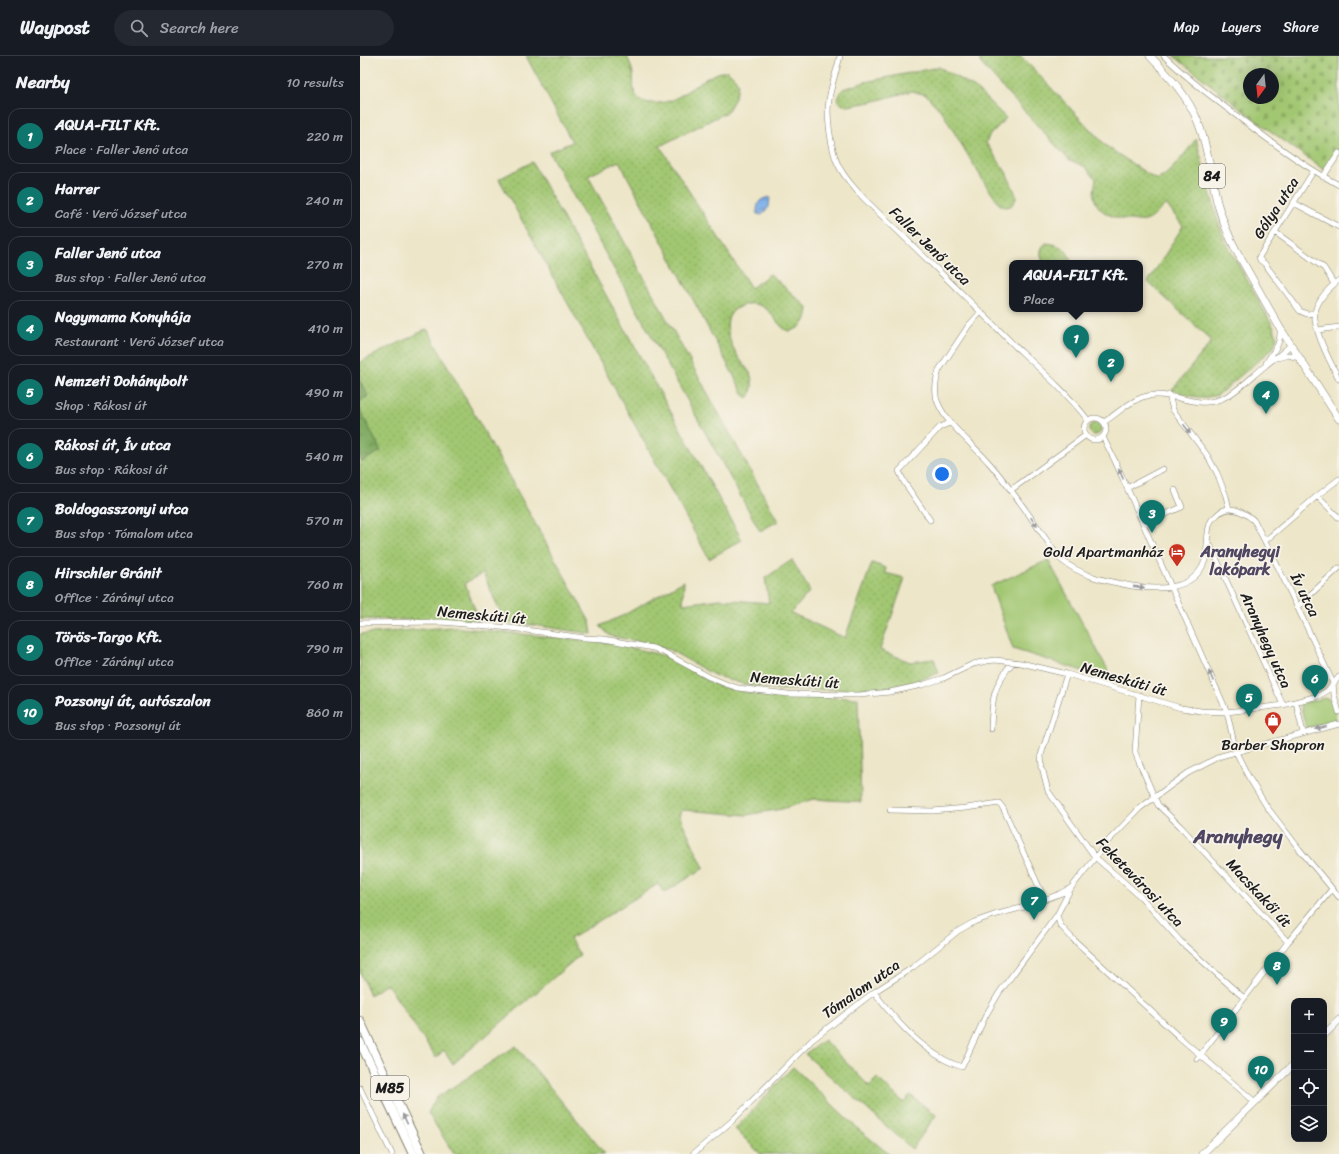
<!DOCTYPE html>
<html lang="en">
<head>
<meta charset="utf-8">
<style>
	body { margin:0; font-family:Sriracha,sans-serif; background:#242831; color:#f1f3f6 }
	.controls { position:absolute; right:12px; bottom:12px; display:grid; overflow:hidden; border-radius:8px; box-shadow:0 4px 16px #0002 }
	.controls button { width:36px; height:36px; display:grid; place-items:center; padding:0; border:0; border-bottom:1px solid #363941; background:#171b24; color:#f1f3f6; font:20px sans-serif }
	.compass { position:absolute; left:883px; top:12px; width:36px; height:36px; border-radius:50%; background:#171b24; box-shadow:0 4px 16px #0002; rotate:195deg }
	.you { position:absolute; left:582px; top:418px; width:14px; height:14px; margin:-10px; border:3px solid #fff; border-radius:50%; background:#1a73e8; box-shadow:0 0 0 6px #1a73e833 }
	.badge { display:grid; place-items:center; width:26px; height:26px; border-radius:50%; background:#0f766e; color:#fff; font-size:13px; font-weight:700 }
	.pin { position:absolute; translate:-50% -33px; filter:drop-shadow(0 1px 2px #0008) }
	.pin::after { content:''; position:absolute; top:21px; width:14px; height:12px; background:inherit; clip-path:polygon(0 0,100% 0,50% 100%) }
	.popup { position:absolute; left:649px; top:204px; width:134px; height:52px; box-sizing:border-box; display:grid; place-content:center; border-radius:8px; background:#171b24; filter:drop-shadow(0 1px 3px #0005); font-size:13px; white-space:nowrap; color:#9ea1a6 }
	.popup b { font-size:15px; color:#f1f3f6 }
	.popup::after { content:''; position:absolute; left:50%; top:100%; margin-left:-8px; border:8px solid transparent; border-top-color:#171b24 }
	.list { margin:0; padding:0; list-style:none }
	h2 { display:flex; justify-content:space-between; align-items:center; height:52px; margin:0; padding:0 16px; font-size:17px }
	h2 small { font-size:13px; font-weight:400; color:#9ea1a6 }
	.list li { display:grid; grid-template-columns:26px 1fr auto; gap:12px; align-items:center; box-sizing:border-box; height:56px; margin:0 8px 8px; padding:0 8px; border:1px solid #363941; border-radius:12px }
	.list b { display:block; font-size:15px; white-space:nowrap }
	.list p { margin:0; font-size:13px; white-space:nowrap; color:#9ea1a6 }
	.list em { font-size:13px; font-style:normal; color:#9ea1a6 }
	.icon { flex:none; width:22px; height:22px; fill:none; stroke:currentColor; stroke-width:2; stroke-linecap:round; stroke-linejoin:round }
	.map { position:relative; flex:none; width:979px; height:1098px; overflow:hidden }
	header { display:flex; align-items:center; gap:24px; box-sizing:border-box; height:56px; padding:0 20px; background:#171b24; border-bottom:1px solid #363941 }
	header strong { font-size:19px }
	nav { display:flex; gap:22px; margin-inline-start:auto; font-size:14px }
	.search { width:280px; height:36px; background:#242831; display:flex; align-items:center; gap:10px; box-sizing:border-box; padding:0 14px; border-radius:22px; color:#9ea1a6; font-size:15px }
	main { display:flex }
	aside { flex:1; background:#171b24 }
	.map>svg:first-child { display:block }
	.grass { fill:url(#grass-dots); stroke:#5f7247 }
	.forest { fill:url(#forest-crowns); stroke:#4e6440 }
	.cemetery { fill:url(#cemetery-stones); stroke:#5f7247; fill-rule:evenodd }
	.park { fill:#a2c772; stroke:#5f7247 }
	.water { fill:url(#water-waves); stroke:#4e6683 }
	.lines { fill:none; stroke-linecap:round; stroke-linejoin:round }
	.minor-casing { stroke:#848172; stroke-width:6 }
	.major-casing { stroke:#848172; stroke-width:8 }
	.highway-casing { stroke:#848172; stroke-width:10 }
	.minor { stroke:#fff; stroke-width:5 }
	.major { stroke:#fff; stroke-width:7 }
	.highway { stroke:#fff; stroke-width:8 }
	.oneway { fill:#999 }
	.labels { text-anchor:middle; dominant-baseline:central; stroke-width:3.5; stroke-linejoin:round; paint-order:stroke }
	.shield { fill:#f7f3e8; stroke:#5e5c59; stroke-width:1 }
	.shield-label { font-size:14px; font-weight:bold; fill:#1c1c1c }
	.street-label { font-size:15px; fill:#1c1c1c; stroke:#f7f3e8 }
	.poi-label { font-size:15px; fill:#1c1c1c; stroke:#f7f3e8; text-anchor:end }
	.neighbourhood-label { font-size:16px; font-weight:bold; fill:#4f4761; stroke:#f7f3e8 }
	.district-label { font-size:19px; font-weight:bold; fill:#4f4761; stroke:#f7f3e8 }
</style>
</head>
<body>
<header>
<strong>Waypost</strong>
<div class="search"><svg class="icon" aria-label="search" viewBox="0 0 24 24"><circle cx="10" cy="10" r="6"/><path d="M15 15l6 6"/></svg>Search here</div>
<nav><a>Map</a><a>Layers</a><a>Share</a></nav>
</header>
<main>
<aside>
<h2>Nearby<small>10 results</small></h2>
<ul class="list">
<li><span class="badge">1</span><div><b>AQUA-FILT Kft.</b><p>Place · Faller Jenő utca</p></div><em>220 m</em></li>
<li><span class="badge">2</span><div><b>Harrer</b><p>Café · Verő József utca</p></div><em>240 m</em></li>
<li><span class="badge">3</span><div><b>Faller Jenő utca</b><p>Bus stop · Faller Jenő utca</p></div><em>270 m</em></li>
<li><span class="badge">4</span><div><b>Nagymama Konyhája</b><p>Restaurant · Verő József utca</p></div><em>410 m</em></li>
<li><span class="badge">5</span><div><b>Nemzeti Dohánybolt</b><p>Shop · Rákosi út</p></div><em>490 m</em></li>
<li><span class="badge">6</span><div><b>Rákosi út, Ív utca</b><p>Bus stop · Rákosi út</p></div><em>540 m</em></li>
<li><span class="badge">7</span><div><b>Boldogasszonyi utca</b><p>Bus stop · Tómalom utca</p></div><em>570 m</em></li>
<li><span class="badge">8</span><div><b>Hirschler Gránit</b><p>Office · Zárányi utca</p></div><em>760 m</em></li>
<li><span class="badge">9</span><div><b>Törös-Targo Kft.</b><p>Office · Zárányi utca</p></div><em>790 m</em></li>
<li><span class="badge">10</span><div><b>Pozsonyi út, autószalon</b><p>Bus stop · Pozsonyi út</p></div><em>860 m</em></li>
</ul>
</aside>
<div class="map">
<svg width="979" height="1098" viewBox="0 0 979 1098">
	<defs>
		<pattern id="grass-dots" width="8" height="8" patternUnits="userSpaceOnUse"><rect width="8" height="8" fill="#a2c772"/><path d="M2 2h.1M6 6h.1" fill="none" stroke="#8baa62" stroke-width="1.8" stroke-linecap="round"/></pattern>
		<pattern id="forest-crowns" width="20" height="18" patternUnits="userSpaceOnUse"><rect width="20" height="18" fill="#81ac64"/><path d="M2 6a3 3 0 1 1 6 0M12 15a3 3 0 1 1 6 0" fill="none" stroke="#698b52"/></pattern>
		<pattern id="cemetery-stones" width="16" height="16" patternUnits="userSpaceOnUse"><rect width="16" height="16" fill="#a2c772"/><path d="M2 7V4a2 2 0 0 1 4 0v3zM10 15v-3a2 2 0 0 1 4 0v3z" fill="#8baa62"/></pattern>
		<pattern id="water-waves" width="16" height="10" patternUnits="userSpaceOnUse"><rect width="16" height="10" fill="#7fb0ea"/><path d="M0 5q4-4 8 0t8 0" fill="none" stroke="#678ebd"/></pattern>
	</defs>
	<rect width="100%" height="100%" fill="#f7f3e8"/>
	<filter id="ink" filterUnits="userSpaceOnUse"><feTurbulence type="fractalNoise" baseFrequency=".025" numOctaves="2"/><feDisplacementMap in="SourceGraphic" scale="8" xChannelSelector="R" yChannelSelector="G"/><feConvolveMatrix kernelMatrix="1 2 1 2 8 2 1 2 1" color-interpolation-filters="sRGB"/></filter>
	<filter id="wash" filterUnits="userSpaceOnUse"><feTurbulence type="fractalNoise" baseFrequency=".012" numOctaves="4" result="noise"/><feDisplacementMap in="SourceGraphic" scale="16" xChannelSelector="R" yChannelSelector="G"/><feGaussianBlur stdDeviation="0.9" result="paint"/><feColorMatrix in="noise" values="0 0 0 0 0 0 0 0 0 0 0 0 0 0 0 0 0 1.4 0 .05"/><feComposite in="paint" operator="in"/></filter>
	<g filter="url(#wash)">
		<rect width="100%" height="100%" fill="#ede6c9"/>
		<path class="grass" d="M166 0H267C269 5 272 12 273 18 274 25 272 32 276 39 282 51 306 48 316 42 332 34 349 16 368 15L376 23 378 28 377 35 374 44 367 56 300 90 391 232 410 218 448 252C447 265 443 272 430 275 416 273 413 250 395 248 389 247 383 249 377 252 359 263 370 288 379 302 382 307 387 312 390 317 393 324 393 335 389 341H385L384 339 259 105 228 120 418 465 400 475 189 96 212 86Z
			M620 0H661L746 90 795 123C806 125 829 92 836 83L857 162 864 183 914 272 917 282 913 292 858 339C842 344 828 340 812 334L852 285 788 226 823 170 806 148C800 153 795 161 788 164 782 167 775 164 769 164 755 163 735 156 734 139 734 134 735 128 736 123L724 110 709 104 623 10 620 6Z
			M579 11 615 32 646 62 629 80 626 87 646 116 656 139V143L651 150 646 151 639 148 624 126 582 56 566 39 552 35 511 46 487 50 483 49 479 46 477 42 483 33 505 26Z
			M172 106 382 484 349 503 139 123Z
			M686 187C699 188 709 193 711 207H684C680 201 679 192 686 187Z
			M67 273 230 566 232 578 173 569 145 567 123 517 105 527 119 565 0 563V306Z
			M729 373a6 6 0 1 1 12 0a6 6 0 1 1-12 0Z
			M432 504 450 535 431 557 485 582 512 507 526 512 525 517 545 522 520 594 550 606 574 603 579 617 551 627 515 633 422 634 383 628 354 619 310 594 276 585 250 580 240 570 264 559 324 525 323 548 360 543 409 547 405 522Z
			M91 571 251 587 306 600 358 630 406 640 498 642 501 746 453 743 422 753 386 759 322 754 319 759 344 812 304 837 298 828 210 883 220 899 93 1008 84 994 76 1002 27 928 10 939 0 916V578Z
			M464 984 509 1030 517 1022 544 1047 550 1039 576 1059 552 1093 445 998Z
			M156 990 245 1098H94L68 1057 76 1042Z
			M433 1011 497 1072 529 1098H400L375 1073Z"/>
		<path class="forest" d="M0 325 8 340 0 345Z
			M0 354 21 395 0 406Z"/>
		<path class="cemetery" d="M814 0H979V93L964 114 898 66ZM889 18H913V42H889Z"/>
		<path class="park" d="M688 504 754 625 653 593 631 530Z
			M964 642 972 644 976 662 973 666 946 672 940 648Z"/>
		<path class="water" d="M410 141 409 151 402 159 397 158C397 146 399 143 410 141Z"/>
	</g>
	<g filter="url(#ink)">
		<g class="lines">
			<g class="minor-casing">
				<path id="minor" d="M480 0C477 14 471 29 469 44 466 60 471 89 476 104 485 129 524 161 544 181 581 217 619 254 656 291 681 314 707 337 728 364
					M804 0C829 24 857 45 885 66 915 89 945 111 979 129
					M953 116 899 201 900 204 905 208 940 255 947 258 955 257
					M963 121 979 97
					M934 147 979 171
					M915 176 964 212 974 228
					M979 224C969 232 958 243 955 256 952 272 971 308 979 323
					M621 256 609 269 579 314C576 324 574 338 578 347 587 369 614 389 630 408 655 437 677 470 699 502 720 520 745 525 772 530 796 534 833 535 844 507 849 495 845 477 851 465 852 463 855 461 857 459 863 452 871 452 879 455 884 457 892 462 894 465 897 468 898 473 900 476 906 488 912 499 918 511 937 550 955 588 973 627L974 639 979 656
					M958 274 979 271
					M918 302 928 299 939 302
					M906 307C914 294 921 289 920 273
					M809 339 813 354 847 399 857 417 866 440 869 453
					M724 373a11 11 0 1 1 22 0a11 11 0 1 1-22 0Z
					M744 366C757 358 768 346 783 341 802 335 820 344 840 346 867 349 886 325 905 310 913 303 924 297 931 288
					M743 381 755 405 867 656 876 696 888 720 907 751 940 794 979 841
					M767 432 803 413
					M651 434 726 379
					M957 440 979 462
					M570 464 544 426 539 415 580 371 590 367
					M783 468 822 451 815 434
					M848 485 852 493 923 649
					M905 485 957 440 979 423
					M937 551 979 512
					M0 567 81 566 151 572 225 582 244 583 293 592 305 597 349 621 366 628 378 632 428 638 499 639 530 636 562 629 584 622 613 608 627 605 635 604 661 607 707 618 821 652 841 655 867 656 923 649 958 640 967 635 979 621
					M707 618 681 699 682 711 688 735 735 801 781 841 822 887 884 942
					M779 639 775 696 779 706 798 749 820 770 928 886
					M936 646 943 677
					M631 673C632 643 633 629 653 606
					M530 754 573 755 606 752 639 747 643 752 685 844
					M697 859 700 869 713 883 818 980 895 1046
					M514 936C536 966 566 1000 602 1011L626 959 639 937 697 859 711 832 749 784 780 752 828 717 861 700 979 668
					M837 1003 928 886 972 833
					M0 1032 32 1098
					M333 1098 372 1065 452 984 514 936 552 912 598 875 614 866 634 859 668 850 702 837 711 832"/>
			</g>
			<g class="major-casing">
				<path id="major" d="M790 0C809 20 828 40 838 66 848 91 851 119 857 146 862 163 868 179 876 194L920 272 979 363
					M964 979 979 964
					M842 1098 934 1008"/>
			</g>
			<g class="highway-casing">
				<path id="highway" d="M0 965 37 1045 62 1098
					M0 986 53 1098"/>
			</g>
			<use href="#minor" class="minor"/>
			<use href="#major" class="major"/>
			<use href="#highway" class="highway"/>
		</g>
		<defs><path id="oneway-solid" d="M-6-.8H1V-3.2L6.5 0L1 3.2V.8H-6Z"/></defs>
		<g class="oneway">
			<use href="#oneway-solid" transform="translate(827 373) rotate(54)"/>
			<use href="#oneway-solid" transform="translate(761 418) rotate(-114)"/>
			<use href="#oneway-solid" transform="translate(674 466) rotate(55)"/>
			<use href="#oneway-solid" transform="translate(779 531) rotate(7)"/>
			<use href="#oneway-solid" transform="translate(851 620) rotate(-114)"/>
			<use href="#oneway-solid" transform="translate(961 672) rotate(165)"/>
			<use href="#oneway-solid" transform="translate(45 1063) rotate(-116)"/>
		</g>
	</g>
	<defs>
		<g id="hotel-pin" transform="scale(0.9)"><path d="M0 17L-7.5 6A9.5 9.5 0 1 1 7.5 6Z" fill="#c8321e" stroke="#f7f3e8"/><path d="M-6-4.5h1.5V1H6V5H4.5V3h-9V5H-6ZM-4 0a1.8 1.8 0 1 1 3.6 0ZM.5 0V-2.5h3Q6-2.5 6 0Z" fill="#fff"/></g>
		<g id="shop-pin" transform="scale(0.9)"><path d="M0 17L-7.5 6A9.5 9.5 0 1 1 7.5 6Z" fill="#c8321e" stroke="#f7f3e8"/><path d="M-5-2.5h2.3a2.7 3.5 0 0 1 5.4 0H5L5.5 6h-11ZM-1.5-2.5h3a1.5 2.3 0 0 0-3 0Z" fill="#fff"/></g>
	</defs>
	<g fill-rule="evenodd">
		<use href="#hotel-pin" x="817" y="496"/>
		<use href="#shop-pin" x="913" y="664"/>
	</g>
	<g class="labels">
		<g class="shield">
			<rect x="839" y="108" width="26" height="24" rx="3"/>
			<rect x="11" y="1020" width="38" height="24" rx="3"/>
		</g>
		<g class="shield-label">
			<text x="852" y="120">84</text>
			<text x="30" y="1032">M85</text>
		</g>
		<g class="street-label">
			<text transform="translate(916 152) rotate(-57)">Gólya utca</text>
			<text transform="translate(570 190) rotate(44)">Faller Jenő utca</text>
			<text transform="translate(945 539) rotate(64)">Ív utca</text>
			<text transform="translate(122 559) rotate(5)">Nemeskúti út</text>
			<text transform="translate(906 584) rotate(66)">Aranyhegy utca</text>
			<text transform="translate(764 623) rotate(16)">Nemeskúti út</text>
			<text transform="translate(435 624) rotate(4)">Nemeskúti út</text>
			<text transform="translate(780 826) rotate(46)">Feketevárosi utca</text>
			<text transform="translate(899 837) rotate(47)">Macskakői út</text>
			<text transform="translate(501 933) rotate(-35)">Tómalom utca</text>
		</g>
		<g class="poi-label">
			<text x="804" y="496">Gold Apartmanház</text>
			<text x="913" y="689" text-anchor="middle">Barber Shopron</text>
		</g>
		<g class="neighbourhood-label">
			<text x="880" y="495">Aranyhegyi<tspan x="880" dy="18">lakópark</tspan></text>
		</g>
		<g class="district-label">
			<text x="878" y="780">Aranyhegy</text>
		</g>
	</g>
</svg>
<div class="controls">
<button>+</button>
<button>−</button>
<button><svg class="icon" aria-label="locate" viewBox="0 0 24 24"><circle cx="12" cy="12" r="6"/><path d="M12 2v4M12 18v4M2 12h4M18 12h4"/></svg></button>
<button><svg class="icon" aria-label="layers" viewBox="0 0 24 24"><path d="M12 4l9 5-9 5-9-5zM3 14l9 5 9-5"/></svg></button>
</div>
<svg class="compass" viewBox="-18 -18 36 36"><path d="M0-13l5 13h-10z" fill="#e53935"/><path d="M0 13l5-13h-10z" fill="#9ea1a6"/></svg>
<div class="you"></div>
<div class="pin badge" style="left:716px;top:302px">1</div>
<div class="popup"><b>AQUA-FILT Kft.</b>Place</div>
<div class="pin badge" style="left:751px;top:326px">2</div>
<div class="pin badge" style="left:792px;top:477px">3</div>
<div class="pin badge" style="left:906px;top:358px">4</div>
<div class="pin badge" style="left:889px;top:661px">5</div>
<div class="pin badge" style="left:955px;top:642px">6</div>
<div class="pin badge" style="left:674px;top:864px">7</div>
<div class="pin badge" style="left:917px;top:929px">8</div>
<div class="pin badge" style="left:864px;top:985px">9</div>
<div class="pin badge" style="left:901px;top:1033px">10</div>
</div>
</main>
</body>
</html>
